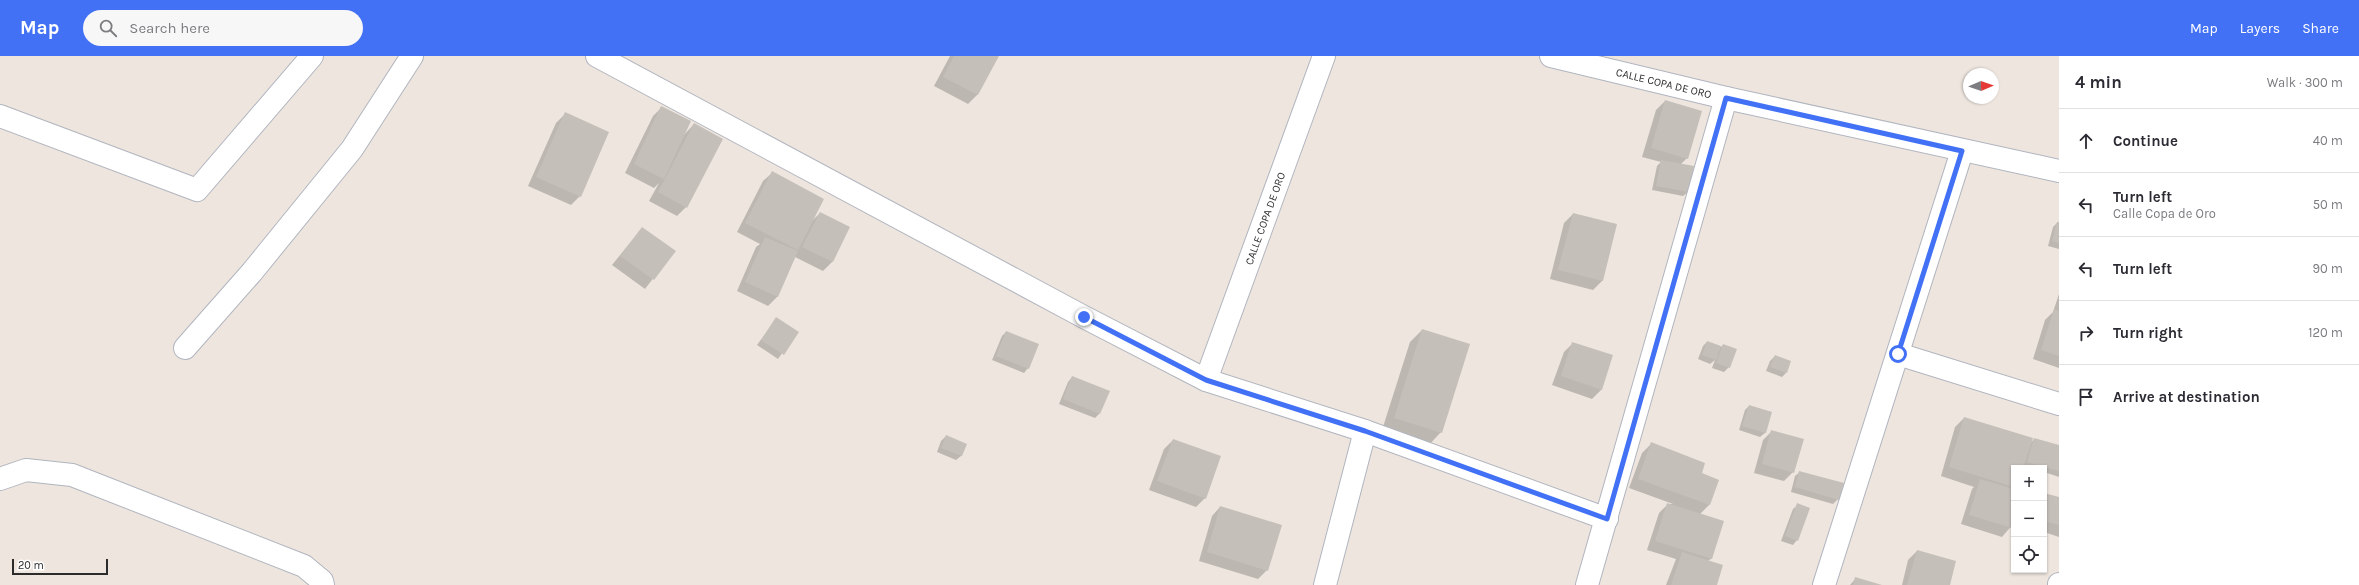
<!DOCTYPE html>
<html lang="en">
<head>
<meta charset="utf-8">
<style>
	body { margin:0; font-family:Karla,sans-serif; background:#f7f7f7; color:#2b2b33 }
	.controls { position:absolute; right:12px; bottom:12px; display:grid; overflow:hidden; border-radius:0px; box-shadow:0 1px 3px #0004 }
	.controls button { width:36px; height:36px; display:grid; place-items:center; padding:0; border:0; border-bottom:1px solid #e1e1e2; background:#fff; color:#2b2b33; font:20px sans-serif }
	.compass { position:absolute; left:1963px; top:12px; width:36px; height:36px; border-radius:50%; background:#fff; box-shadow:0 1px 3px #0004; rotate:88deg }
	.scale { position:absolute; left:12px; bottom:10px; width:96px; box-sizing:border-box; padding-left:4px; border:2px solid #2b2b2b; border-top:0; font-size:11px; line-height:14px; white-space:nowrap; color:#2b2b2b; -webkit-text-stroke:3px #fff; paint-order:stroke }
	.stop { position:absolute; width:12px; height:12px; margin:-9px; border:3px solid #4271f6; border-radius:50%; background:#fff }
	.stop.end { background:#4271f6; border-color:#fff; box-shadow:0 1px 4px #0008 }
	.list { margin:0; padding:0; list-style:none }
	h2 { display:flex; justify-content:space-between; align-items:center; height:52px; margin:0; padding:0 16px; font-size:17px }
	h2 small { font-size:13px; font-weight:400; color:#7c7c81 }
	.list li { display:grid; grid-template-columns:26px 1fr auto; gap:12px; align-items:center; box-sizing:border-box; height:64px; padding:0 16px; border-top:1px solid #e1e1e2 }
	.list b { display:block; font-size:15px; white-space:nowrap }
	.list p { margin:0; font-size:13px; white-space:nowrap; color:#7c7c81 }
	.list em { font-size:13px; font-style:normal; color:#7c7c81 }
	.icon { flex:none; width:22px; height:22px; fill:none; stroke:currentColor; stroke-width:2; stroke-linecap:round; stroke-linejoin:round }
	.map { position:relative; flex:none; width:2059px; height:529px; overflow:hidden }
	header { display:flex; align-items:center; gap:24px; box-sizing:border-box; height:56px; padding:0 20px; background:#4271f6; color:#fff }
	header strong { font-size:19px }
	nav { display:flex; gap:22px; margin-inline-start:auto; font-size:14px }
	.search { width:280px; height:36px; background:#f7f7f7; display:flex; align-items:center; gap:10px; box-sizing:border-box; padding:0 14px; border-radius:22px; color:#7c7c81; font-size:15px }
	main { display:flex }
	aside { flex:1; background:#fff }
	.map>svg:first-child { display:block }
	.shadow { fill:#0003 }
	.building { fill:#c5bfba }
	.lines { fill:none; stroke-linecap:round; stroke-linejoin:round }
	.minor-casing { stroke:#b1b5bf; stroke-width:24 }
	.minor { stroke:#fff; stroke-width:22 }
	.route { stroke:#4271f6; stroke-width:5 }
	.labels { text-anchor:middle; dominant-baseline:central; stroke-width:3; stroke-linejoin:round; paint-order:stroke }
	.street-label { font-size:11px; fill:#2b2b2b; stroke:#fff }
</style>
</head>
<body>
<header>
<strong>Map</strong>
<div class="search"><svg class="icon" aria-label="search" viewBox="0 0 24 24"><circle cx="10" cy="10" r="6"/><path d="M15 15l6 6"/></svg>Search here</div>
<nav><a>Map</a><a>Layers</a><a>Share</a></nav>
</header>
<main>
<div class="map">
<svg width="2059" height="529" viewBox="0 0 2059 529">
	<rect width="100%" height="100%" fill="#ede5de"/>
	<path class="shadow" d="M950 0H998L977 39 968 48 934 30Z
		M1665 45 1687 102 1680 109 1688 136 1683 140 1652 134 1657 110 1661 106 1642 101 1656 54Z
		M662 51 684 79 694 68 686 151 677 160 649 145 659 127 654 132 625 117 653 60Z
		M565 58 580 140 571 149 528 130 556 67Z
		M772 117 812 165 820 157 849 171 832 206 823 215 795 201 777 241 768 250 737 235 756 191 760 188 737 176 763 125Z
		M1573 158 1602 225 1593 234 1550 223 1564 167Z
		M2057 167H2059V193L2048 190 2053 171Z
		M642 172 674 195 645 233 612 209Z
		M2059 238V312L2033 303 2045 264 2053 256Z
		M777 262 797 276 778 303 757 289Z
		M1422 274 1441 376 1429 389 1382 374 1410 286Z
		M1006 276 1028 312 1024 317 992 304 1002 280Z
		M1707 286 1721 291 1723 289 1729 311 1724 316 1712 312 1715 304 1710 308 1698 303 1703 290Z
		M1573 287 1612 300 1601 334 1592 343 1552 329 1564 296Z
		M1775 300 1786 317 1782 321 1766 315 1770 305Z
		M1072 321 1100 357 1095 362 1059 348 1068 326Z
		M1749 350 1771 356 1765 377 1760 381 1739 374 1745 354Z
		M1964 362 2030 388 2034 383 2059 390V421L2044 416V412L2023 410 2022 412H2014V467L2002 481 1961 468 1972 433 1974 431 1941 420 1955 371Z
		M1772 375 1793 416 1784 425 1754 417 1763 384Z
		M946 380 965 388 961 400 956 404 937 396 941 385Z
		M1173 384 1205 442 1196 451 1149 434 1164 393Z
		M1651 388 1700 418 1718 425 1709 449 1700 458 1712 502 1708 505 1716 529H1666L1676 503 1647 494 1659 457 1668 448H1673L1629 432 1642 397Z
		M1800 416 1838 443 1833 448 1791 436 1795 420Z
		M2044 438 2059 442V481L2044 476Z
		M1798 449 1797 484 1793 489 1781 485 1793 453Z
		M1220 451 1267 514 1258 523 1199 505 1212 460Z
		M1917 495 1949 529H1902L1908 504Z
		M1856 522 1880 529H1850Z"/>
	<path class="building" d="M954 0H999L978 39 943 21Z
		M1665 44 1702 55 1688 103 1651 92Z
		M661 50 691 65 664 123 634 108Z
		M565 56 609 76 581 141 536 121Z
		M694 67 723 83 687 152 658 136Z
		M1661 104 1694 110 1689 136 1656 130Z
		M772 115 824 143 798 194 745 167Z
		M820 156 850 171 833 206 802 191Z
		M1573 157 1617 168 1603 225 1558 214Z
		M2057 166H2059V187L2052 185Z
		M642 171 676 195 654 224 620 200Z
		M765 181 798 195 778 241 745 226Z
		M2054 253 2059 255V300L2041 294Z
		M776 261 799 276 784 299 761 284Z
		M1422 273 1470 288 1442 377 1394 362Z
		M1006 275 1039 288 1029 313 996 300Z
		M1707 285 1721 290 1716 304 1702 299Z
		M1572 286 1613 299 1602 334 1561 320Z
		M1723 288 1737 293 1730 312 1716 307Z
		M1775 299 1791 305 1787 317 1770 311Z
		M1072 320 1110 335 1100 358 1063 343Z
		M1749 349 1772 356 1766 377 1742 370Z
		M1964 361 2033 382 2023 412H2014V431L1949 411Z
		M1771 374 1804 383 1794 417 1762 408Z
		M946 379 967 388 962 400 941 392Z
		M2034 382 2059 389V415L2027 406Z
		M1173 383 1221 400 1206 443 1157 425Z
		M1651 386 1705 407 1702 417 1719 424 1710 449 1638 423Z
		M1799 415 1844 427 1839 444 1795 431Z
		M1980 423 2014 433 2012 472 1969 459Z
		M2044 437 2059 441V469L2044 465Z
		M1667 447 1724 465 1712 503 1655 485Z
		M1797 447 1810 452 1798 485 1785 480Z
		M1220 450 1282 469 1268 515 1207 496Z
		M1917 494 1956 505 1950 529H1907Z
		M1682 496 1723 509 1717 529H1671Z
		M1855 521 1882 529H1853Z"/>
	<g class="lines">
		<g class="minor-casing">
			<g id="minor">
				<path d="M597 0 1084 261 1206 324 1365 375 1607 463"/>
				<path id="s1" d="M1551 0 1726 42 2059 115"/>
				<path d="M0 60 197 134 312 0"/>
				<path d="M185 292 252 216 352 93 412 0"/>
				<path d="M1898 298 2059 348"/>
				<path id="s2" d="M1206 324 1324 0"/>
				<path d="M0 423 26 414 72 419 304 510 322 525 323 529"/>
				<path d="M1325 529 1365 375"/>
				<path d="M1587 529 1726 42"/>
				<path d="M1824 529 1962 95"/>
				<path d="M2059 529V528"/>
			</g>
		</g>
		<use href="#minor" class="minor"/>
	</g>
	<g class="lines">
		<path class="route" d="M1084 261 1206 324 1365 375 1607 463 1726 42 1962 95 1898 298"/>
	</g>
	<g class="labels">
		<g class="street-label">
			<text stroke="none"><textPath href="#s1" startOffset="116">CALLE COPA DE ORO</textPath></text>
			<text stroke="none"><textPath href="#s2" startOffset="172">CALLE COPA DE ORO</textPath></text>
		</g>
	</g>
</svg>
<div class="controls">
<button>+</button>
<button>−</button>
<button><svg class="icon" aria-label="locate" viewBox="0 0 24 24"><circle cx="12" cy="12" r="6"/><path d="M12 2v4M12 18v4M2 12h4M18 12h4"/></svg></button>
</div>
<svg class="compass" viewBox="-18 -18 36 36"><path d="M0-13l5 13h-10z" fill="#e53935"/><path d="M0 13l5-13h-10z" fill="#7c7c81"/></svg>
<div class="scale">20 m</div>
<div class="stop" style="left:1898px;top:298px"></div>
<div class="stop end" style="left:1084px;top:261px"></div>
</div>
<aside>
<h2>4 min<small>Walk · 300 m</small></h2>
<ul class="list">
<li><svg class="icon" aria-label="ahead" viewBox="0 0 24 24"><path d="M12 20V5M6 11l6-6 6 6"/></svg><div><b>Continue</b></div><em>40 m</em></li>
<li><svg class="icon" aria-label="left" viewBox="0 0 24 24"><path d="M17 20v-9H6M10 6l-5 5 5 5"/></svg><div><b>Turn left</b><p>Calle Copa de Oro</p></div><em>50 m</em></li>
<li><svg class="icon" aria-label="left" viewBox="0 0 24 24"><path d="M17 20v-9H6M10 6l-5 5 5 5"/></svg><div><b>Turn left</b></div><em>90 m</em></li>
<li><svg class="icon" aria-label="right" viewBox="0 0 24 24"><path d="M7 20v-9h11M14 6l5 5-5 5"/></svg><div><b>Turn right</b></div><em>120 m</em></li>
<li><svg class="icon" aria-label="arrive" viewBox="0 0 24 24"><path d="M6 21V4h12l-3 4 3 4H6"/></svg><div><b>Arrive at destination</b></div></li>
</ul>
</aside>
</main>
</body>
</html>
